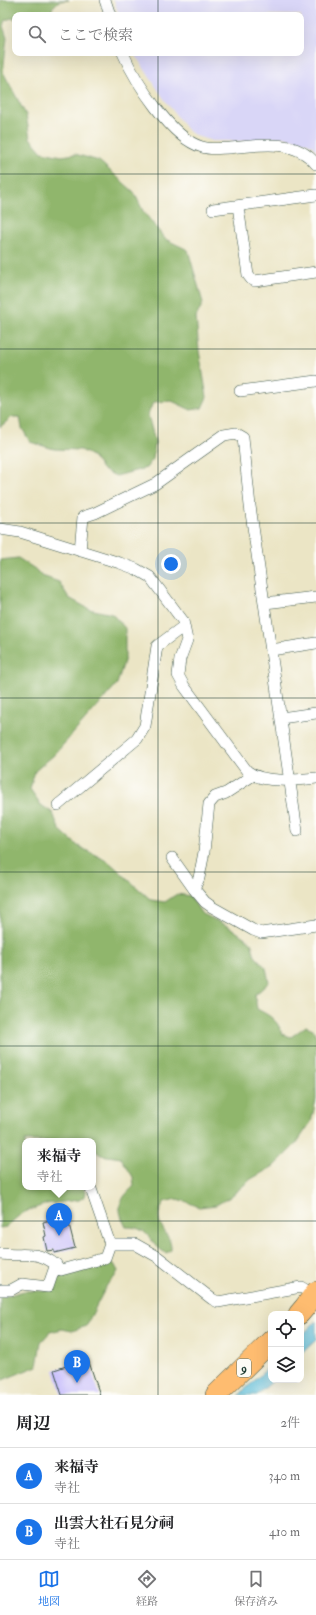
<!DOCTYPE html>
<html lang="ja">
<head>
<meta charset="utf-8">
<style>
	body { margin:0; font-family:"IM FELL Double Pica","Noto Serif JP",serif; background:#f2f2f2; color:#202124 }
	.controls { position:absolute; right:12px; bottom:12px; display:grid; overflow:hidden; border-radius:8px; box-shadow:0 4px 16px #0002 }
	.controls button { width:36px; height:36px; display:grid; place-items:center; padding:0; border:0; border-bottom:1px solid #e0e0e0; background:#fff; color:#202124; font:20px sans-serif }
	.you { position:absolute; left:171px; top:564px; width:14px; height:14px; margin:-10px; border:3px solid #fff; border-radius:50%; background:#1a73e8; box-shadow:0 0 0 6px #1a73e833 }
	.badge { display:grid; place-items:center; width:26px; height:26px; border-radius:50%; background:#1a73e8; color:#fff; font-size:13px; font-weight:700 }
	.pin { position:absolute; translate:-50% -33px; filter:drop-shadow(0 1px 2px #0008) }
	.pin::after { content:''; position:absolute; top:21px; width:14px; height:12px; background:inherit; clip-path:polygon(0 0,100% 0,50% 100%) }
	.popup { position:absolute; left:22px; top:1138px; width:74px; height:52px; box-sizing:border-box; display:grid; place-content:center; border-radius:8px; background:#fff; filter:drop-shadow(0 1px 3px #0005); font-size:13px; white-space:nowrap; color:#757577 }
	.popup b { font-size:15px; color:#202124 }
	.popup::after { content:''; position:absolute; left:50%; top:100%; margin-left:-8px; border:8px solid transparent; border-top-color:#fff }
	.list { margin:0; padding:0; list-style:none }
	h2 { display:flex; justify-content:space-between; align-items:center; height:52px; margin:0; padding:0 16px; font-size:17px }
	h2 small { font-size:13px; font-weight:400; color:#757577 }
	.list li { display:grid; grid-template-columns:26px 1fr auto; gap:12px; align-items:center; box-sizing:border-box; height:56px; padding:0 16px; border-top:1px solid #e0e0e0 }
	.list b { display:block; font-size:15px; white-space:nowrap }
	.list p { margin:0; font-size:13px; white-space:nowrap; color:#757577 }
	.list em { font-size:13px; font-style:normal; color:#757577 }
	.icon { flex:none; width:22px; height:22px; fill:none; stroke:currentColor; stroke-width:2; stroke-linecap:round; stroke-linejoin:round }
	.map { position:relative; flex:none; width:316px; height:1395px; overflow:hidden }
	.search { position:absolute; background:#fff; box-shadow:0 4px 16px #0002; left:12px; right:12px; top:12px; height:44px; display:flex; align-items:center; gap:10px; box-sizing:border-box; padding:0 14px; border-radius:8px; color:#757577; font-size:15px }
	.sheet { height:164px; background:#fff }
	nav { display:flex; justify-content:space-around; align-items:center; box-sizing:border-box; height:56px; border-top:1px solid #e0e0e0; background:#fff; font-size:11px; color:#757577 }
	nav a { display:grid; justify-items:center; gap:2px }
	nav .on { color:#1a73e8 }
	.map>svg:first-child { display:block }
	.built { fill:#d9d6f7 }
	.forest { fill:#90b66c; stroke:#587a50 }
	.water { fill:#58bad6; stroke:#3c7c85 }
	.building { fill:#c0b5fd }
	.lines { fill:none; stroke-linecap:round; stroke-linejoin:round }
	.street-casing { stroke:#3e564a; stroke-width:12 }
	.highway-casing { stroke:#3e564a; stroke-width:22 }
	.street { stroke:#fff; stroke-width:11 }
	.highway { stroke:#febc70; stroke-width:21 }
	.grid { fill:none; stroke:#1f3d34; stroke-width:1; stroke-opacity:0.55 }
	.labels { text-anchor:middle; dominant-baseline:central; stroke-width:3; stroke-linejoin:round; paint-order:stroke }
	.shield { fill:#fdfcf7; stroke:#62766e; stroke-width:1 }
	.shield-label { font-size:11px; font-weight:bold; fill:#1f3d34 }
</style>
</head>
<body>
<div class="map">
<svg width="316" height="1395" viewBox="0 0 316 1395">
	<rect width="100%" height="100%" fill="#fdfcf7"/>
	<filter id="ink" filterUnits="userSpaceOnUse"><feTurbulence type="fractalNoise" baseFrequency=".025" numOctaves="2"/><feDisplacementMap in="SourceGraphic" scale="8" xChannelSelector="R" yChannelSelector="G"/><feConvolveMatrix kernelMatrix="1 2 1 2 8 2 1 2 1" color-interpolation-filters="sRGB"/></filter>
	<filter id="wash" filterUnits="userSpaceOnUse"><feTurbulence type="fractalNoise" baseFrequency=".012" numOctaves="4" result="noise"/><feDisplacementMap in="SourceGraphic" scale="16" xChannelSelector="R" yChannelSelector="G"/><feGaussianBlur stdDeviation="0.9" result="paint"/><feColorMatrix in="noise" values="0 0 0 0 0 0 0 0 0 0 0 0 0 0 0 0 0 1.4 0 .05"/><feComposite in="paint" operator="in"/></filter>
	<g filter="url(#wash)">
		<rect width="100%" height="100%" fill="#ebe5c5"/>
		<path class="built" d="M114 0H316V151L313 146 305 142 282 137 250 141H212L196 136 187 130 162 96 134 53H301V15H119Z"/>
		<path class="forest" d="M0 0H69L59 1 52 8 53 15H15V19L12 18 5 20 3 26 7 38 3 72 26 115 30 138 42 152 62 156 75 154 99 161 134 192 143 211 165 239 188 250 203 303 196 317 199 351 207 397 202 408 191 410 172 401 153 402 148 415 155 442 153 459 146 468 116 476 103 470 92 456 81 450 54 449 30 442 22 428 20 417H12L0 427Z
			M18 558 35 569 42 576 59 582 69 598 89 609 112 614 125 628V658L117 684 54 755 35 771 30 789 41 805 53 813 59 829 78 846 109 862 151 900 165 902 177 894 190 896 201 913 231 928 251 942 255 956 266 968 269 982 255 995 257 1009C269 1015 278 1020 282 1034L291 1037 306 1026 313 1029 316 1036V1100L311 1122 296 1144 274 1166 251 1179 230 1197 216 1205 199 1207 185 1201 176 1199 164 1202C149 1225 172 1231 171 1250L166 1253C153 1247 150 1233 139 1229 135 1227 130 1227 126 1227 116 1207 118 1201 134 1186L133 1177 121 1158 101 1155 93 1149V1141H25V1187H82L85 1191 84 1197 79 1200 46 1204 22 1213 6 1227 0 1228V560Z
			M104 1261 114 1264 118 1271 114 1278 107 1285 86 1326 72 1331 62 1329 50 1332 41 1342 37 1366 0 1381V1295L6 1296 24 1291H47L62 1274Z"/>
		<path class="water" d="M316 1321V1340L301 1354V1336Z
			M271 1365V1380H274L257 1395H239Z"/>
		<g id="blocks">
			<path class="building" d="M67 1216 75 1248 54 1253V1250L47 1251 44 1237 46 1236 43 1222Z
				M88 1359 100 1395H62L54 1370Z"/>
		</g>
	</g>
	<g filter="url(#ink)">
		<use href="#blocks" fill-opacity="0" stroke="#3e564a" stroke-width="1"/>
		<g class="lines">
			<g class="street-casing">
				<path id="street" d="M105 0 110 15
					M123 53C135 81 172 139 202 147 211 150 221 148 230 148 259 145 295 138 316 164
					M238 206 248 275 251 279 255 281 316 272
					M213 209 316 195
					M240 391 316 381
					M0 529 20 532 120 563 136 569 150 577 183 621 187 640 180 659 178 675 184 686 247 771C263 784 297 780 316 778
					M80 551 83 517 95 513 155 484 224 435 236 433 243 437 250 506 297 831
					M265 603 316 597
					M271 650 316 643
					M281 718 316 713
					M58 805 137 739 145 726 157 646 184 626
					M172 858 194 889 205 902 212 907 253 930 261 933 316 925
					M194 889 199 878 204 852 209 804 215 797 226 793 252 776
					M110 1244H135L158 1257 212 1299 218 1302 301 1287 314 1295
					M0 1254C26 1257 40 1248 61 1270L105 1258 110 1244 91 1189
					M0 1290H11L22 1284 48 1287 56 1264"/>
			</g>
			<g class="highway-casing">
				<path id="highway" d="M299 1314 305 1307 316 1292
					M216 1395 271 1341"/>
			</g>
			<use href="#street" class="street"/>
			<use href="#highway" class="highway"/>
		</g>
	</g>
	<path class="grid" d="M158 0V15M158 53V1395M0 174H316M0 349H316M0 523H316M0 698H316M0 872H316M0 1046H316M0 1221H316"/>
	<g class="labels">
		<rect class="shield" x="237" y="1359" width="14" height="18" rx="3"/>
		<g class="shield-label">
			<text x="244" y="1368">9</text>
		</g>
	</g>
</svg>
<div class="controls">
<button><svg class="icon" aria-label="locate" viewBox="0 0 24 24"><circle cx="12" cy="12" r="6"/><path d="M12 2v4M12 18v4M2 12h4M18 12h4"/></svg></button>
<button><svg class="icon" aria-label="layers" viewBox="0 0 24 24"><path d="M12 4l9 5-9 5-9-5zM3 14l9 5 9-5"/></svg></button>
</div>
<div class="you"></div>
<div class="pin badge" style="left:59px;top:1236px">A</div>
<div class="popup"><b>来福寺</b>寺社</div>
<div class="pin badge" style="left:77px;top:1383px">B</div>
<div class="search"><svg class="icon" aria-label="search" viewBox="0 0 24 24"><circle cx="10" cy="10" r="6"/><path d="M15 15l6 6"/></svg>ここで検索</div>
</div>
<section class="sheet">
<h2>周辺<small>2件</small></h2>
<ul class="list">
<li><span class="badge">A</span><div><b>来福寺</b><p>寺社</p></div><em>340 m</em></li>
<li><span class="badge">B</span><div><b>出雲大社石見分祠</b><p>寺社</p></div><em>410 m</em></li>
</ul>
</section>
<nav>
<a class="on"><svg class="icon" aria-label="map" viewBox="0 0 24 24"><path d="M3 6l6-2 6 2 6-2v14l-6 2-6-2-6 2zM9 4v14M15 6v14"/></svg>地図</a>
<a><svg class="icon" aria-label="directions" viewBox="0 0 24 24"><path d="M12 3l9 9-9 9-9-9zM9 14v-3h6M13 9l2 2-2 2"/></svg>経路</a>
<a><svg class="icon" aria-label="saved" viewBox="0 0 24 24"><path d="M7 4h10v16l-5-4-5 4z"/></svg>保存済み</a>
</nav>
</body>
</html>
